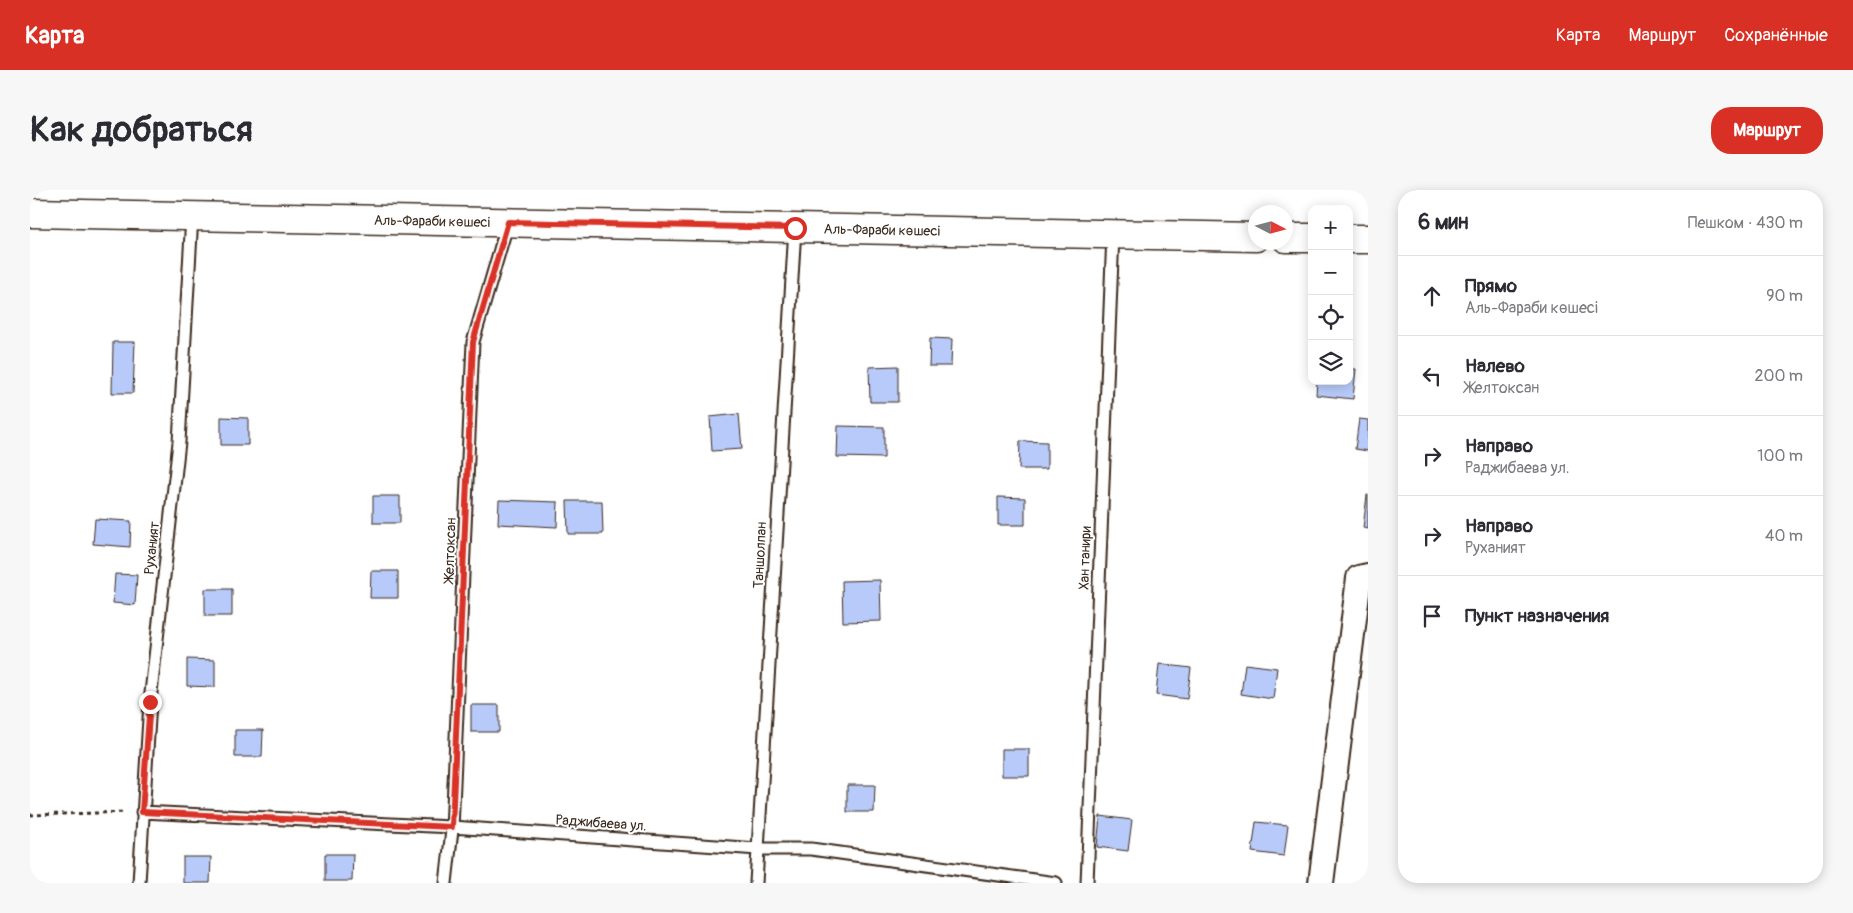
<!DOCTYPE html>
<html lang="ru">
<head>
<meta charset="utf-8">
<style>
	body { margin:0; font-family:Pangolin,sans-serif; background:#f7f7f7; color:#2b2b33 }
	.controls { position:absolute; right:15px; top:15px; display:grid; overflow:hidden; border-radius:10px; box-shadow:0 2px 12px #0003 }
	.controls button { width:45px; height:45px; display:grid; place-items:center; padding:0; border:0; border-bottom:1px solid #e1e1e2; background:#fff; color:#2b2b33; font:25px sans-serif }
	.compass { position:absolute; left:1218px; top:15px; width:45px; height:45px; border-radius:50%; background:#fff; box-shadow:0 2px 12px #0003; rotate:96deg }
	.stop { position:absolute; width:15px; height:15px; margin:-11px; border:4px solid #d93025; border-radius:50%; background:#fff }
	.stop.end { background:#d93025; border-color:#fff; box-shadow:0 1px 5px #0008 }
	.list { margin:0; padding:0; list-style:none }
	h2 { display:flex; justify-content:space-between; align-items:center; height:65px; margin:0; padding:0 20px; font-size:21px }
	h2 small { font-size:16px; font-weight:400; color:#7c7c81 }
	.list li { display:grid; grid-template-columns:32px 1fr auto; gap:15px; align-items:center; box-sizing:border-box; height:80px; padding:0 20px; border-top:1px solid #e1e1e2 }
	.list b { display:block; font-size:19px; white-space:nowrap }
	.list p { margin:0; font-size:16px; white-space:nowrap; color:#7c7c81 }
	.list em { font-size:16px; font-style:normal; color:#7c7c81 }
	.icon { flex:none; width:28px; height:28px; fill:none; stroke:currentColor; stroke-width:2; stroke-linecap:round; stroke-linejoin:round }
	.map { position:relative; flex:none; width:1338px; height:693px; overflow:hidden; border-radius:20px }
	header { display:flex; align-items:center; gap:30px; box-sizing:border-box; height:70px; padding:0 25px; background:#d93025; color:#fff }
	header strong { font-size:24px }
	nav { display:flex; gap:28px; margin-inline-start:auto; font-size:18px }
	.intro { display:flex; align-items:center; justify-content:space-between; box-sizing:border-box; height:120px; padding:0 30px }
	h1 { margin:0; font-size:35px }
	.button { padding:12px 22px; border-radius:20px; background:#d93025; color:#fff; font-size:18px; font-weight:700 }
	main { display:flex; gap:30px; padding:0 30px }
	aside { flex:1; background:#fff; border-radius:20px; box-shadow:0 2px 12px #0003 }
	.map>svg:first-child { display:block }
	.building { fill:#b7caf9; stroke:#3b2a1e }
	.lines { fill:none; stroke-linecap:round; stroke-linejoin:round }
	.service-casing { stroke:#3b2a1e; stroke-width:15 }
	.minor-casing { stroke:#3b2a1e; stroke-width:28 }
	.secondary-casing { stroke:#3b2a1e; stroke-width:31 }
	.path { stroke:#3b2a1e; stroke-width:3; stroke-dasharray:4 4; stroke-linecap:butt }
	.service { stroke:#fff; stroke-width:11 }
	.minor { stroke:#fff; stroke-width:24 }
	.secondary { stroke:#fff; stroke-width:28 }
	.route { stroke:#d93025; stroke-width:6 }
	.labels { text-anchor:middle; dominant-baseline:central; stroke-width:4; stroke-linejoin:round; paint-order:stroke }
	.street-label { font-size:14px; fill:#3b2a1e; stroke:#fff }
</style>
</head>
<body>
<header>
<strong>Карта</strong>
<nav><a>Карта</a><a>Маршрут</a><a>Сохранённые</a></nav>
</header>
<div class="intro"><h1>Как добраться</h1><a class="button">Маршрут</a></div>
<main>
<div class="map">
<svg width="1338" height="693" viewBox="0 0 1338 693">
	<rect width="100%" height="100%" fill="#fff"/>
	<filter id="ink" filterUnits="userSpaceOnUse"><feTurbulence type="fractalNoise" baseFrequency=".02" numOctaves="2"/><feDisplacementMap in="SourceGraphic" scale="10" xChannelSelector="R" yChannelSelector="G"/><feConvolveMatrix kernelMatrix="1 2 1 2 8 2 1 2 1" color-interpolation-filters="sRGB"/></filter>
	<g filter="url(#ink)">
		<path class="building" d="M900 148 922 149 921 176H899Z
			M83 152H105L103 203H82Z
			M868 176V212H840L839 177Z
			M1319 179H1326L1323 209 1286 205 1287 191H1319Z
			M709 224 712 259 682 261 680 227Z
			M191 227 218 228V255H191Z
			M1329 229 1338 230V261L1325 259Z
			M808 236 854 237V268L807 267Z
			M990 251 1017 252V279H989Z
			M1337 305H1338V339L1333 338Z
			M343 306H370V333H343Z
			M968 307 995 308V335H968Z
			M469 310 528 312 527 337 468 334Z
			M537 311H572L573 344H538Z
			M65 329 101 331 100 357 63 354Z
			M341 381H368V408H340Z
			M85 384 107 385 105 415 83 413Z
			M850 390 851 431 813 432 812 391Z
			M175 399H202V426H175Z
			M157 469 185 470V497L157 496Z
			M1129 474 1161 478 1157 509 1126 505Z
			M1215 474 1247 478 1243 509 1211 504Z
			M441 515H469V542H441Z
			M205 540H233L232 567H205Z
			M972 559H999V586H972Z
			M817 595H845L844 622H817Z
			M1070 626 1102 630 1098 661 1067 657Z
			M1226 632 1258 635 1254 666 1222 662Z
			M295 664H323L322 691H295Z
			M153 667H181L180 693H153Z"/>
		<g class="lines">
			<g class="service-casing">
				<path id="service" d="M112 622 422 637 728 659H781L1026 693
					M109 693 120 512 149 252 162 26
					M416 693 422 640 443 152 478 32
					M726 693 765 38
					M1057 693 1083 44"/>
			</g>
			<g class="minor-casing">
				<path id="minor" d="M1291 693 1329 388 1338 386"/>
			</g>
			<g class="secondary-casing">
				<g id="secondary">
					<path id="s1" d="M0 23 1226 47"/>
					<path d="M1256 48H1282"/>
					<path d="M1319 49H1338"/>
				</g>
			</g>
			<path class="path" d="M0 625 96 622"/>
			<use href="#service" class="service"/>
			<use href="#minor" class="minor"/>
			<use href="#secondary" class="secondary"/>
		</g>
	</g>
	<g class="lines" filter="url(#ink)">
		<path class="route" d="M120 512 112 622 422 637 443 152 478 32 765 38"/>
	</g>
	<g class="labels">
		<g class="street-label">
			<text stroke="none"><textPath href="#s1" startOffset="402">Аль-Фараби көшесі</textPath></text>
			<text stroke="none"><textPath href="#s1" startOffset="852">Аль-Фараби көшесі</textPath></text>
			<text transform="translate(122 358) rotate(-84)">Руханият</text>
			<text transform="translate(420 360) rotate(-88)">Желтоксан</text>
			<text transform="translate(730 365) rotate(-87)">Таншолпан</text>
			<text transform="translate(1055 368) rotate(-88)">Хан танири</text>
			<text transform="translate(571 633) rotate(4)">Раджибаева ул.</text>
		</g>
	</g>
</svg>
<div class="controls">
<button>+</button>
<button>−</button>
<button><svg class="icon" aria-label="locate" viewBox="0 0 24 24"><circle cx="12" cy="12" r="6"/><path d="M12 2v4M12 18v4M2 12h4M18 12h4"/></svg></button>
<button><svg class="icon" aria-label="layers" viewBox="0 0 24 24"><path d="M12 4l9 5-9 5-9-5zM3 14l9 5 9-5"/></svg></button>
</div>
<svg class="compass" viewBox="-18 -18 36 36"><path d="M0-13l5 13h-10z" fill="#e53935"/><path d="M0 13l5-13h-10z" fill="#7c7c81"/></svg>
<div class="stop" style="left:765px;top:38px"></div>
<div class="stop end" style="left:120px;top:512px"></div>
</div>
<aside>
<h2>6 мин<small>Пешком · 430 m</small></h2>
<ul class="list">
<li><svg class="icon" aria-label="ahead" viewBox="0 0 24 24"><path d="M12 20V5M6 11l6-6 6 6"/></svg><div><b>Прямо</b><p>Аль-Фараби көшесі</p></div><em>90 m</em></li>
<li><svg class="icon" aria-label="left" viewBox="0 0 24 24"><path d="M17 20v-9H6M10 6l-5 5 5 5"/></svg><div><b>Налево</b><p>Желтоксан</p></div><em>200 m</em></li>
<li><svg class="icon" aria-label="right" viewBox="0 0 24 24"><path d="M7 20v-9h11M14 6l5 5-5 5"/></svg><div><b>Направо</b><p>Раджибаева ул.</p></div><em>100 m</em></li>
<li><svg class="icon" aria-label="right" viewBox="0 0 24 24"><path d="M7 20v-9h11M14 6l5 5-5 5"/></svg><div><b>Направо</b><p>Руханият</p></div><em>40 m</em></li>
<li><svg class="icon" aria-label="arrive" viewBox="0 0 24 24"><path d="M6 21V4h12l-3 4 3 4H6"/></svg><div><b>Пункт назначения</b></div></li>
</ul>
</aside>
</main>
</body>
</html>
